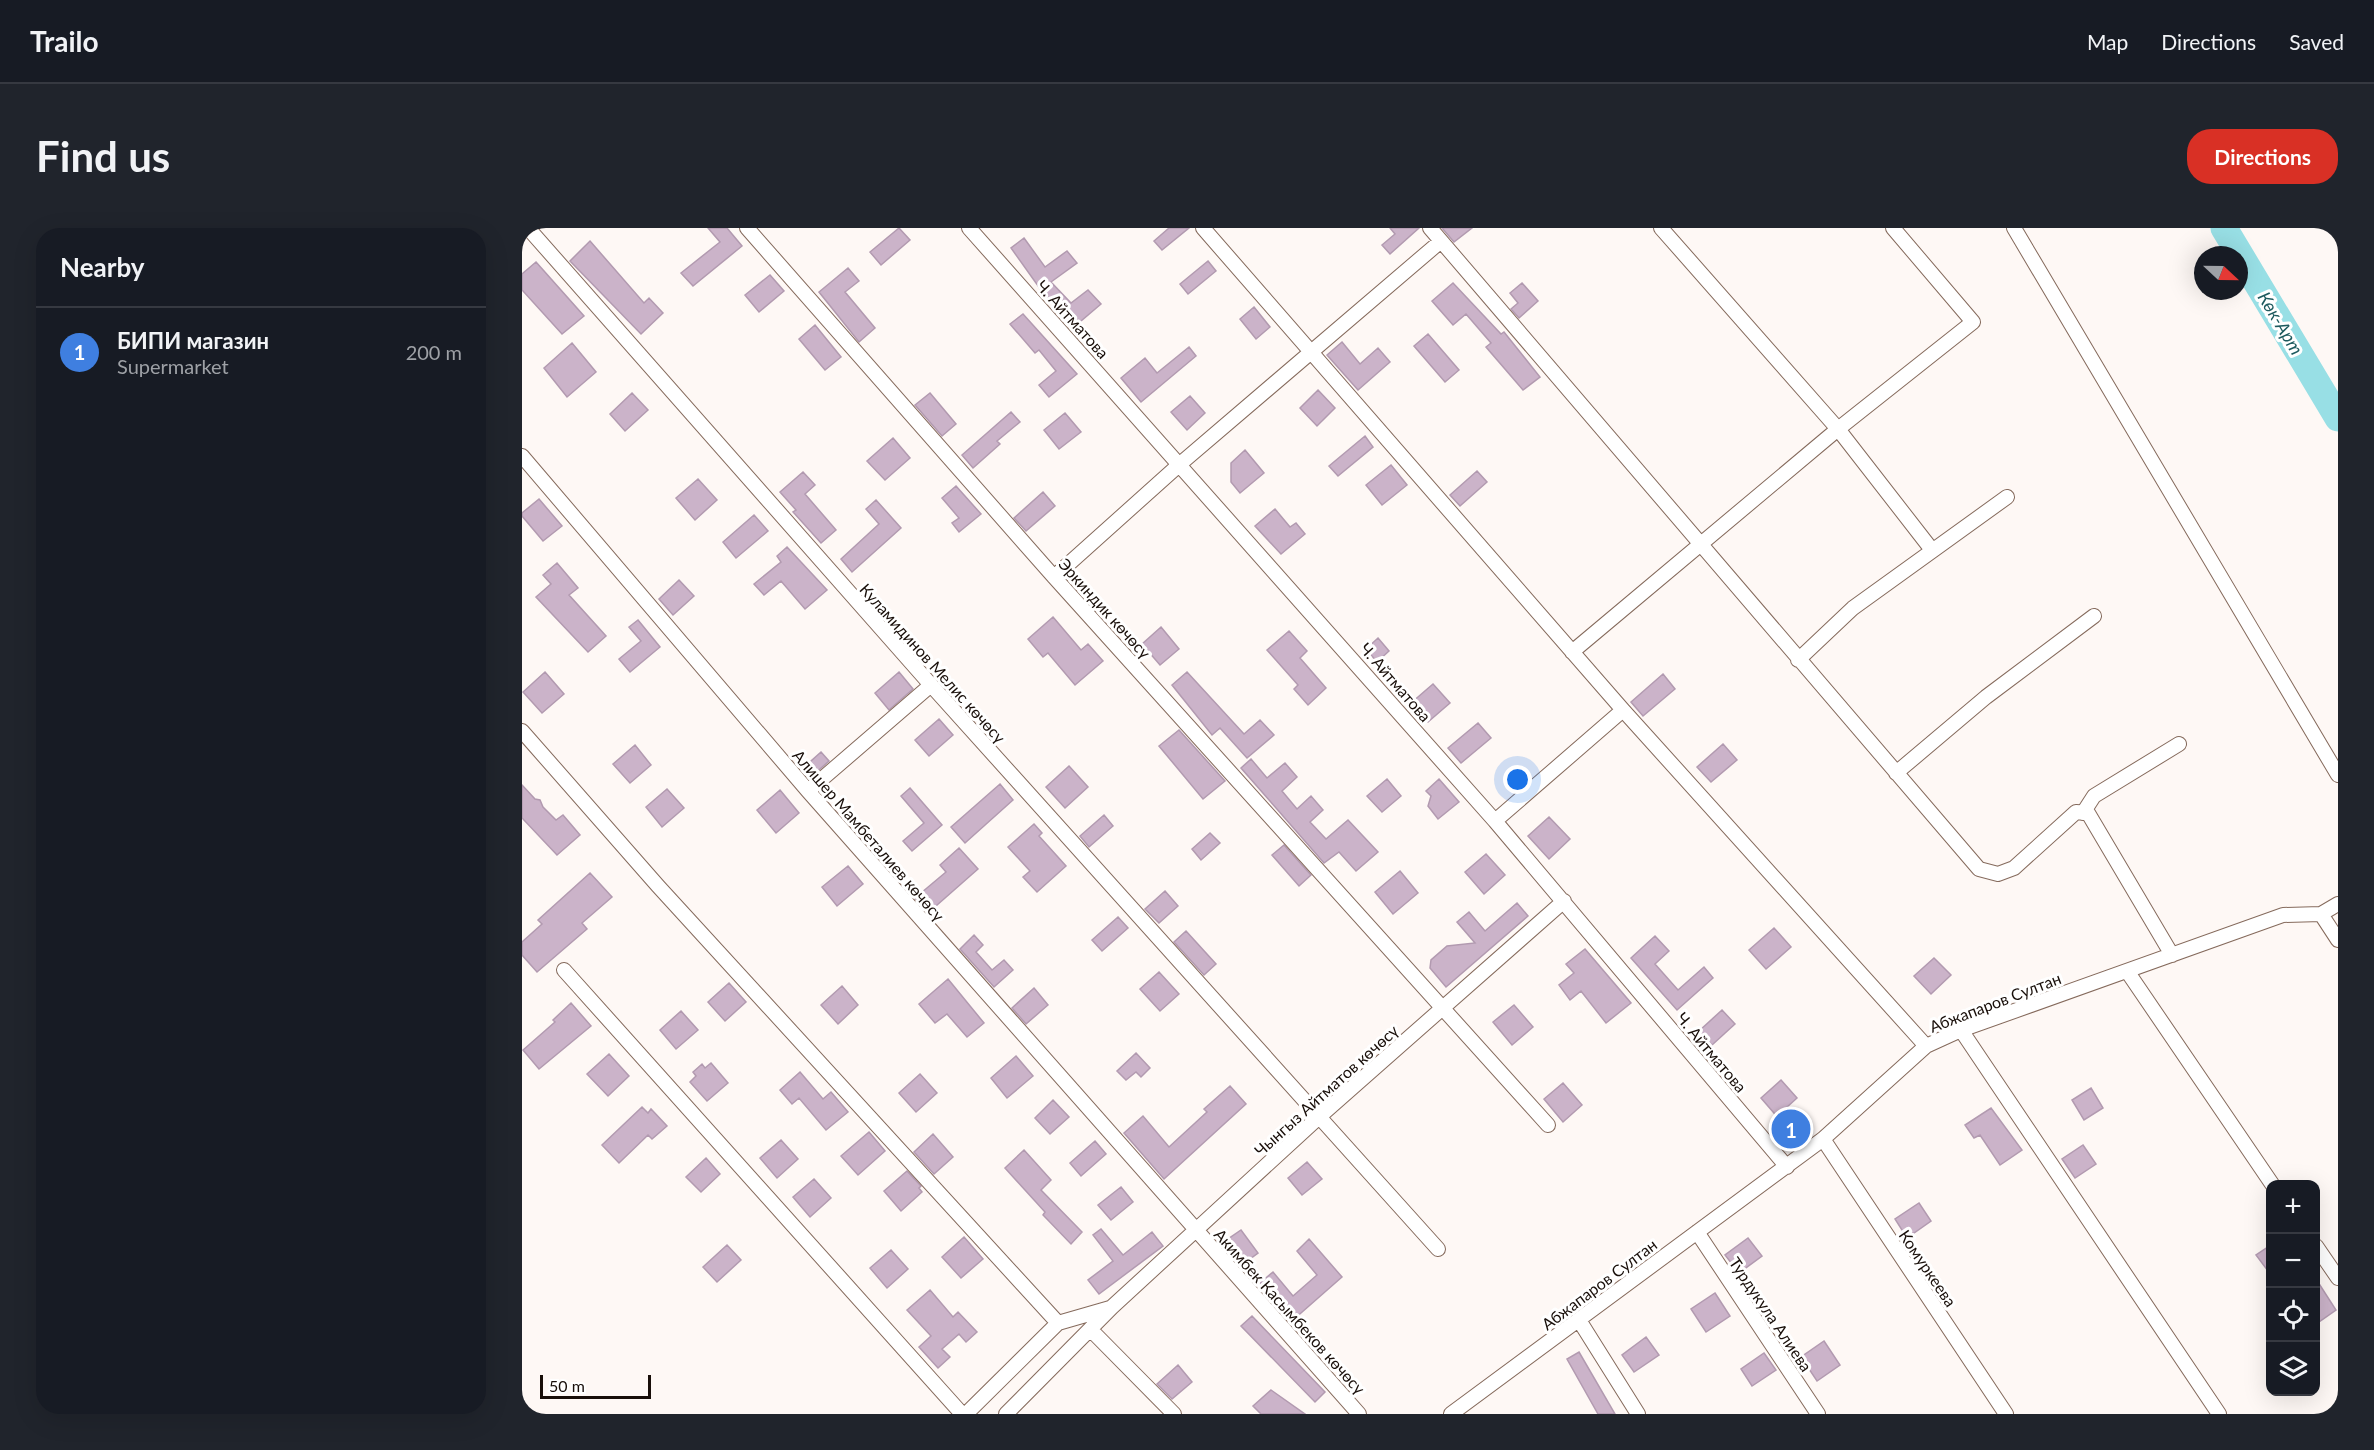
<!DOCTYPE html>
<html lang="en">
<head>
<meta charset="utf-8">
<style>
	body { margin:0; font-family:Lato,sans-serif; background:#20242c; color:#f1f3f6 }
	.controls { position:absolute; right:18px; bottom:18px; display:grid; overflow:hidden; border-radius:12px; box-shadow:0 6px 24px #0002 }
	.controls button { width:54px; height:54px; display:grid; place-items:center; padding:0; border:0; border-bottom:2px solid #363941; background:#171b24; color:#f1f3f6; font:30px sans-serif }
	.compass { position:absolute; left:1672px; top:18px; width:54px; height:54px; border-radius:50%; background:#171b24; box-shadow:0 6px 24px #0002; rotate:112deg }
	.scale { position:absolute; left:18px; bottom:15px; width:111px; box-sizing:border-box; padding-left:6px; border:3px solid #180e09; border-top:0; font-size:16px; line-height:21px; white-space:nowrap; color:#180e09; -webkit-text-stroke:4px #fff; paint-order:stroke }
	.you { position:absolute; left:996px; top:552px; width:21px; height:21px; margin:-15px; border:4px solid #fff; border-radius:50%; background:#1a73e8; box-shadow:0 0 0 9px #1a73e833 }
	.badge { display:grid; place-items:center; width:39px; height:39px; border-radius:50%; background:#d93025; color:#fff; font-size:20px; font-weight:700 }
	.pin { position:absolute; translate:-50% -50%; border:3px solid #fff; box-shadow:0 2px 6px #0006 }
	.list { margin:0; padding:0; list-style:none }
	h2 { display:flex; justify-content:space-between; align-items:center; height:78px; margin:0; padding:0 24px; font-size:26px }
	h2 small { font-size:20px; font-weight:400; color:#9ea1a6 }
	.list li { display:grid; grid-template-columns:39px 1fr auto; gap:18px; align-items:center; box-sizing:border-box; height:90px; padding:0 24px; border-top:2px solid #363941 }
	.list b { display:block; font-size:22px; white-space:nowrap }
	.list p { margin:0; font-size:20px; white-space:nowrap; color:#9ea1a6 }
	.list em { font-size:20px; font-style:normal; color:#9ea1a6 }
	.icon { flex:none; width:33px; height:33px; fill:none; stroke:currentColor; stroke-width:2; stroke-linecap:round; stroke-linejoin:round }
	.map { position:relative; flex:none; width:1816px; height:1186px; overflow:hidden; border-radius:24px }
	header { display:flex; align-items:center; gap:36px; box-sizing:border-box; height:84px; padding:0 30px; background:#171b24; border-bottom:2px solid #363941 }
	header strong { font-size:28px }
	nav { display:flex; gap:33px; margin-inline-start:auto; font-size:21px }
	.intro { display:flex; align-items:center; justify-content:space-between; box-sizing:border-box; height:144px; padding:0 36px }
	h1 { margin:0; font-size:42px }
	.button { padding:15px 27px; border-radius:24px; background:#d93025; color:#fff; font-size:21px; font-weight:700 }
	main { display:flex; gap:36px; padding:0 36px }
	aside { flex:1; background:#171b24; border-radius:24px; box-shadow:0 6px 24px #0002 }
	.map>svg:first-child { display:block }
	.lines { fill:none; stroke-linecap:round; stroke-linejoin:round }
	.river { stroke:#98dfe5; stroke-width:27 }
	.building { fill:#cbb3c9; stroke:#b29ab0; stroke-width:1.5 }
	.street-casing { stroke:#856a5c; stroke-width:16 }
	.street { stroke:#fff; stroke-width:14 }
	.labels { text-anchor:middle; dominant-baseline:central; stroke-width:6; stroke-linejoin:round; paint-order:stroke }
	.street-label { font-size:16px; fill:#180e09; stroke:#fff }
	.water-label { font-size:18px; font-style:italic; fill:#1d5a5e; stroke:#fff }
</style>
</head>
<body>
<header>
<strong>Trailo</strong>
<nav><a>Map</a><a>Directions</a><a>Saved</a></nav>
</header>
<div class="intro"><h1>Find us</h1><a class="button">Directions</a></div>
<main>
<aside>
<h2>Nearby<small></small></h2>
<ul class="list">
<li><span class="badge" style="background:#3f7fe0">1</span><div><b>БИПИ магазин</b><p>Supermarket</p></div><em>200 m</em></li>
</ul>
</aside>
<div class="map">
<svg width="1816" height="1186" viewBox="0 0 1816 1186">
	<rect width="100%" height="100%" fill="#fef8f5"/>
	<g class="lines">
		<path class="river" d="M1702 0 1816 190"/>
	</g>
	<path class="building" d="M186 0H205L220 18 171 58 159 45 198 14Z
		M377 0 388 12 359 37 348 24Z
		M647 0H667L640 22 632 13Z
		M868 0H897L868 26 860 17 873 6Z
		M920 0H950L932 14Z
		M502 10 523 39 545 23 555 35 529 54 549 75 566 62 579 76 552 99 519 62 489 20Z
		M68 13 122 75 127 70 141 85 119 106 48 33Z
		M686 33 694 43 666 66 658 56Z
		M14 34 62 88 40 106 0 62V46Z
		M326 40 337 53 323 64 353 100 337 114 297 64Z
		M248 47 262 63 237 84 223 67Z
		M931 55 979 106 982 104 1018 149 1001 162 964 119 969 115 944 86 931 97 910 73Z
		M1000 55 1016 73 997 90 989 81 996 75 988 65Z
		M732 79 748 99 734 111 718 91Z
		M501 86 555 146 527 169 517 157 534 143 517 122 513 125 488 96Z
		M293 97 319 129 303 142 277 111Z
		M906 106 937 142 923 154 892 118Z
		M820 114 838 136 856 120 868 134 836 162 805 127Z
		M50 115 74 144 45 169 22 140Z
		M667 119 674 128 619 174 599 150 623 130 635 145Z
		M796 162 813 180 795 198 778 180Z
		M110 165 126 182 103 203 88 186Z
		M408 165 434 196 420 208 393 177Z
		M668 168 683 185 665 202 649 184Z
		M489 184 498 194 475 213 478 216 451 240 440 227Z
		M543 185 559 204 537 221 522 202Z
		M843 208 851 219 816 248 807 238Z
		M371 210 388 230 363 252 345 233Z
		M723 222 742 245 718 265 709 254V235Z
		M869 237 885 257 860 277 844 257Z
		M955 243 965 254 938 278 928 267Z
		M281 244 293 257 283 266 314 302 299 315 271 284 274 282 258 264Z
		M176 251 195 272 173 292 154 270Z
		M434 258 459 286 437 304 430 295 437 290 420 270Z
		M521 264 533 278 504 303 492 290Z
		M17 271 40 298 21 313 0 288V285Z
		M354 272 379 300 330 344 319 331 357 296 344 281Z
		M753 281 768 299 774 295 783 306 759 326 733 298Z
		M232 287 246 303 214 330 201 314Z
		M265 319 305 362 283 381 259 353 242 367 232 356 259 334 255 328Z
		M35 335 56 360 47 367 84 408 66 424 14 369 29 356 21 347Z
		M157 352 172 368 151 387 137 371Z
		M531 389 559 422 566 416 581 433 553 457 526 425 521 429 506 411Z
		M116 392 138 419 108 444 97 431 119 413 107 399Z
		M639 399 657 421 638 437 620 416Z
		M767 403 785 423 778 430 804 460 786 477 772 461 776 457 745 422Z
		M856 410 867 423 855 434 844 421Z
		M23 444 42 466 20 485 1 464Z
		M377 444 391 461 367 482 353 465Z
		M665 444 722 506 738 492 752 507 725 530 698 500 690 507 650 457Z
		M1141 446 1153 461 1121 488 1109 474Z
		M911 456 928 475 906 494 889 475Z
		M417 491 431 507 407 528 393 512Z
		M956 495 969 510 939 535 926 520Z
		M657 502 703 553 681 571 637 518Z
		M1201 516 1215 532 1189 554 1175 539Z
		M113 517 129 537 108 555 91 536Z
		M299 524 307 533 288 550 280 541Z
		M729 531 745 550 763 535 775 549 760 563 775 581 789 568 801 582 788 594 804 611 826 592 856 624 834 643 817 624 802 635 719 540Z
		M547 538 566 559 543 580 524 559Z
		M865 551 879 568 860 584 845 568Z
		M917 551 937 574 916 591 906 578 909 568 904 563Z
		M478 556 491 572 443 615 429 599Z
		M0 557 13 571 18 572 21 579 34 592 41 587 58 607 35 627 0 590Z
		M388 560 420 597 390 623 381 613 402 595 379 568Z
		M145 561 162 580 140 599 124 579Z
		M258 562 277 585 254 605 235 582Z
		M582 587 591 598 567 619 558 608Z
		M1027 589 1048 611 1027 631 1006 608Z
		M512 596 520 605 517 608 544 638 515 664 501 649 508 643 486 619Z
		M688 605 698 615 679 632 670 621Z
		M762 617 789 647 777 658 750 627Z
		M437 620 456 641 406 685 393 670 424 644 418 637Z
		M964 626 983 647 962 666 943 644Z
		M326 638 341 656 315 678 300 659Z
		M878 643 896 665 871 686 853 664Z
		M68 645 90 669 60 695 65 701 15 744 0 727V714L20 696 16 692Z
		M643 663 656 678 637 695 623 681Z
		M995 675 1006 688 924 759 908 740 909 732 925 718 953 715 935 694 947 684 963 703Z
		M596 689 606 700 580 723 570 712Z
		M1252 700 1269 719 1244 741 1227 722Z
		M664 703 694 736 682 747 652 714Z
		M452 707 461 717 454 724 470 742 482 732 491 742 472 759 438 721Z
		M1133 708 1147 723 1133 736 1156 762 1182 739 1191 750 1155 782 1109 730Z
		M1063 721 1109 775 1084 795 1059 763 1048 772 1037 757 1052 745 1044 736Z
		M1412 730 1429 747 1409 766 1392 748Z
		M637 744 657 766 638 783 618 761Z
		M426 751 462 795 445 809 425 786 413 795 397 776Z
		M207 755 224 774 203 793 186 774Z
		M320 758 336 777 316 796 299 777Z
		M512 760 526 777 504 796 490 780Z
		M49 775 69 798 17 841 1 822 33 794 31 792Z
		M992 777 1011 799 990 817 971 794Z
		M1200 782 1213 796 1190 817 1177 803Z
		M159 783 176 802 154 821 138 802Z
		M614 825 628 840 619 849 614 844 604 852 595 843Z
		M87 826 107 848 86 868 65 846Z
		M494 828 511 848 485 870 469 850Z
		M189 835 206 855 185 873 168 854 174 848 171 844 180 836 183 840Z
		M278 844 301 871 309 864 326 884 304 902 277 870 270 876 258 862Z
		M398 846 415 865 394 884 377 865Z
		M1259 852 1275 870 1264 880 1284 907 1271 917 1255 895 1258 892 1239 870Z
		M1041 855 1060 877 1041 894 1022 871Z
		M708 858 724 876 642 951 602 905 621 888 647 919 685 884 682 881Z
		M1569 860 1581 880 1562 892 1550 872Z
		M531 872 547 889 528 906 513 890Z
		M120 879 126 885 129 881 145 898 130 911 126 907 97 935 80 917Z
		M1469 880 1500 922 1478 937 1458 907 1452 910 1443 897Z
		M347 904 363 923 336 947 319 928Z
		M411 906 431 929 412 946 392 924Z
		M259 912 276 931 255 950 238 930Z
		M573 913 584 926 559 948 548 935Z
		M1561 917 1574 936 1553 950 1540 931Z
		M502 922 529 952 519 962 560 1004 549 1016 521 987 523 984 483 940Z
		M184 930 198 946 179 964 164 949Z
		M785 934 800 951 780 967 766 950Z
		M385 943 399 958 397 960 400 964 379 983 362 963Z
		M292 951 309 970 288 989 271 969Z
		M599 959 611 974 589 992 576 977Z
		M1397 975 1409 993 1385 1010 1373 991Z
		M579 1001 601 1027 630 1004 641 1018 577 1066 566 1052 591 1033 571 1007Z
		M719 1002 736 1025 724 1034 706 1011Z
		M442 1009 461 1031 439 1050 420 1029Z
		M1226 1010 1240 1028 1217 1045 1203 1027Z
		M787 1011 820 1049 771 1092 738 1055 751 1044 771 1068 795 1047 775 1023Z
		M205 1017 219 1032 195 1054 181 1039Z
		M1749 1017V1047L1734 1027Z
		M369 1022 386 1041 365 1060 348 1040Z
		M1794 1051 1814 1082 1794 1096Z
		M408 1062 431 1089 436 1084 455 1104 444 1114 437 1106 420 1121 428 1129 416 1140 397 1119 409 1108 385 1082Z
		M1193 1065 1208 1088 1184 1104 1169 1081Z
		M730 1088 803 1164 793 1174 719 1098Z
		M1124 1109 1137 1127 1112 1144 1100 1127Z
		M1302 1113 1318 1137 1295 1153 1279 1129Z
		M1057 1124 1093 1186H1076L1045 1131Z
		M1242 1125 1254 1142 1230 1158 1219 1141Z
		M656 1137 670 1154 650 1171 635 1156Z
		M749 1162 783 1186H739L731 1178Z"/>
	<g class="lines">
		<g class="street-casing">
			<path id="street" d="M6 0 409 457 916 1021
				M225 0 532 349 1026 897
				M447 0 973 593 1265 939
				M681 0 1101 482 1404 818
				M908 0 1457 641 1476 646 1492 640 1554 584 1566 585 1650 727
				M1139 0 1316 201 1410 322
				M1492 0 1816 547
				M0 228 286 563 837 1186
				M532 349 658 236 919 13
				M1050 424 1316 201 1451 94 1371 0
				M1276 432 1331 380 1485 269
				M0 503 136 658 536 1095
				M1374 545 1464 469 1572 388
				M286 563 409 457
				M1561 585 1572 568 1657 516
				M973 593 1101 482
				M1799 686 1816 712
				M42 742 440 1186
				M1605 743 1750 956
				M1439 802 1697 1186
				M1301 911 1484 1186
				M1175 1004 1296 1186
				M1794 1018 1816 1050
				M1057 1092 1116 1186
				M569 1102 652 1186
				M444 1186 536 1095 588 1080
				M484 1186 590 1079 798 888 1042 673
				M929 1186 1301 911 1404 818 1439 802 1761 687 1799 686 1816 676"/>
		</g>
		<use href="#street" class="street"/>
	</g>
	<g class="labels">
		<g class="street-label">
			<text transform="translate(551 91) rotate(48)">Ч. Айтматова</text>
			<text transform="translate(583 380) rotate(48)">Эркиндик көчөсү</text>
			<text transform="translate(411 435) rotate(48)">Куламидинов Мелис көчөсү</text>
			<text transform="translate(874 454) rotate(49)">Ч. Айтматова</text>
			<text transform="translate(347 607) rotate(49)">Алишер Мамбеталиев көчөсү</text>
			<text transform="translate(1473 774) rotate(-21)">Абжапаров Султан</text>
			<text transform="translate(1190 824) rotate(50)">Ч. Айтматова</text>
			<text transform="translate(804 862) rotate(-42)">Чынгыз Айтматов көчөсү</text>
			<text transform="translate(1406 1040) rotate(56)">Комуркеева</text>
			<text transform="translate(1077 1056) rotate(-37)">Абжапаров Султан</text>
			<text transform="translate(768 1083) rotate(48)">Акимбек Касымбеков көчөсү</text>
			<text transform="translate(1249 1086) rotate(56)">Турдукула Алиева</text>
		</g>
		<g class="water-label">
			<text transform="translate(1759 95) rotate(59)">Көк-Арт</text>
		</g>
	</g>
</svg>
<div class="controls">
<button>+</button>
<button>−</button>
<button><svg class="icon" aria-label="locate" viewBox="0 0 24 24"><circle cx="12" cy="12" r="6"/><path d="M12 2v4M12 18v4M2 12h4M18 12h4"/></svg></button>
<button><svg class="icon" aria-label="layers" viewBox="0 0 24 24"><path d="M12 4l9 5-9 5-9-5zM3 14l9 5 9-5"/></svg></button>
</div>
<svg class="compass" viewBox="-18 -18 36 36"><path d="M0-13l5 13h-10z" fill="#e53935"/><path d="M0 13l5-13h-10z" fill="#9ea1a6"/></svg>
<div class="scale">50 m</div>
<div class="you"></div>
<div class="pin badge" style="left:1269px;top:901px;background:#3f7fe0">1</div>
</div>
</main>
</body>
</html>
